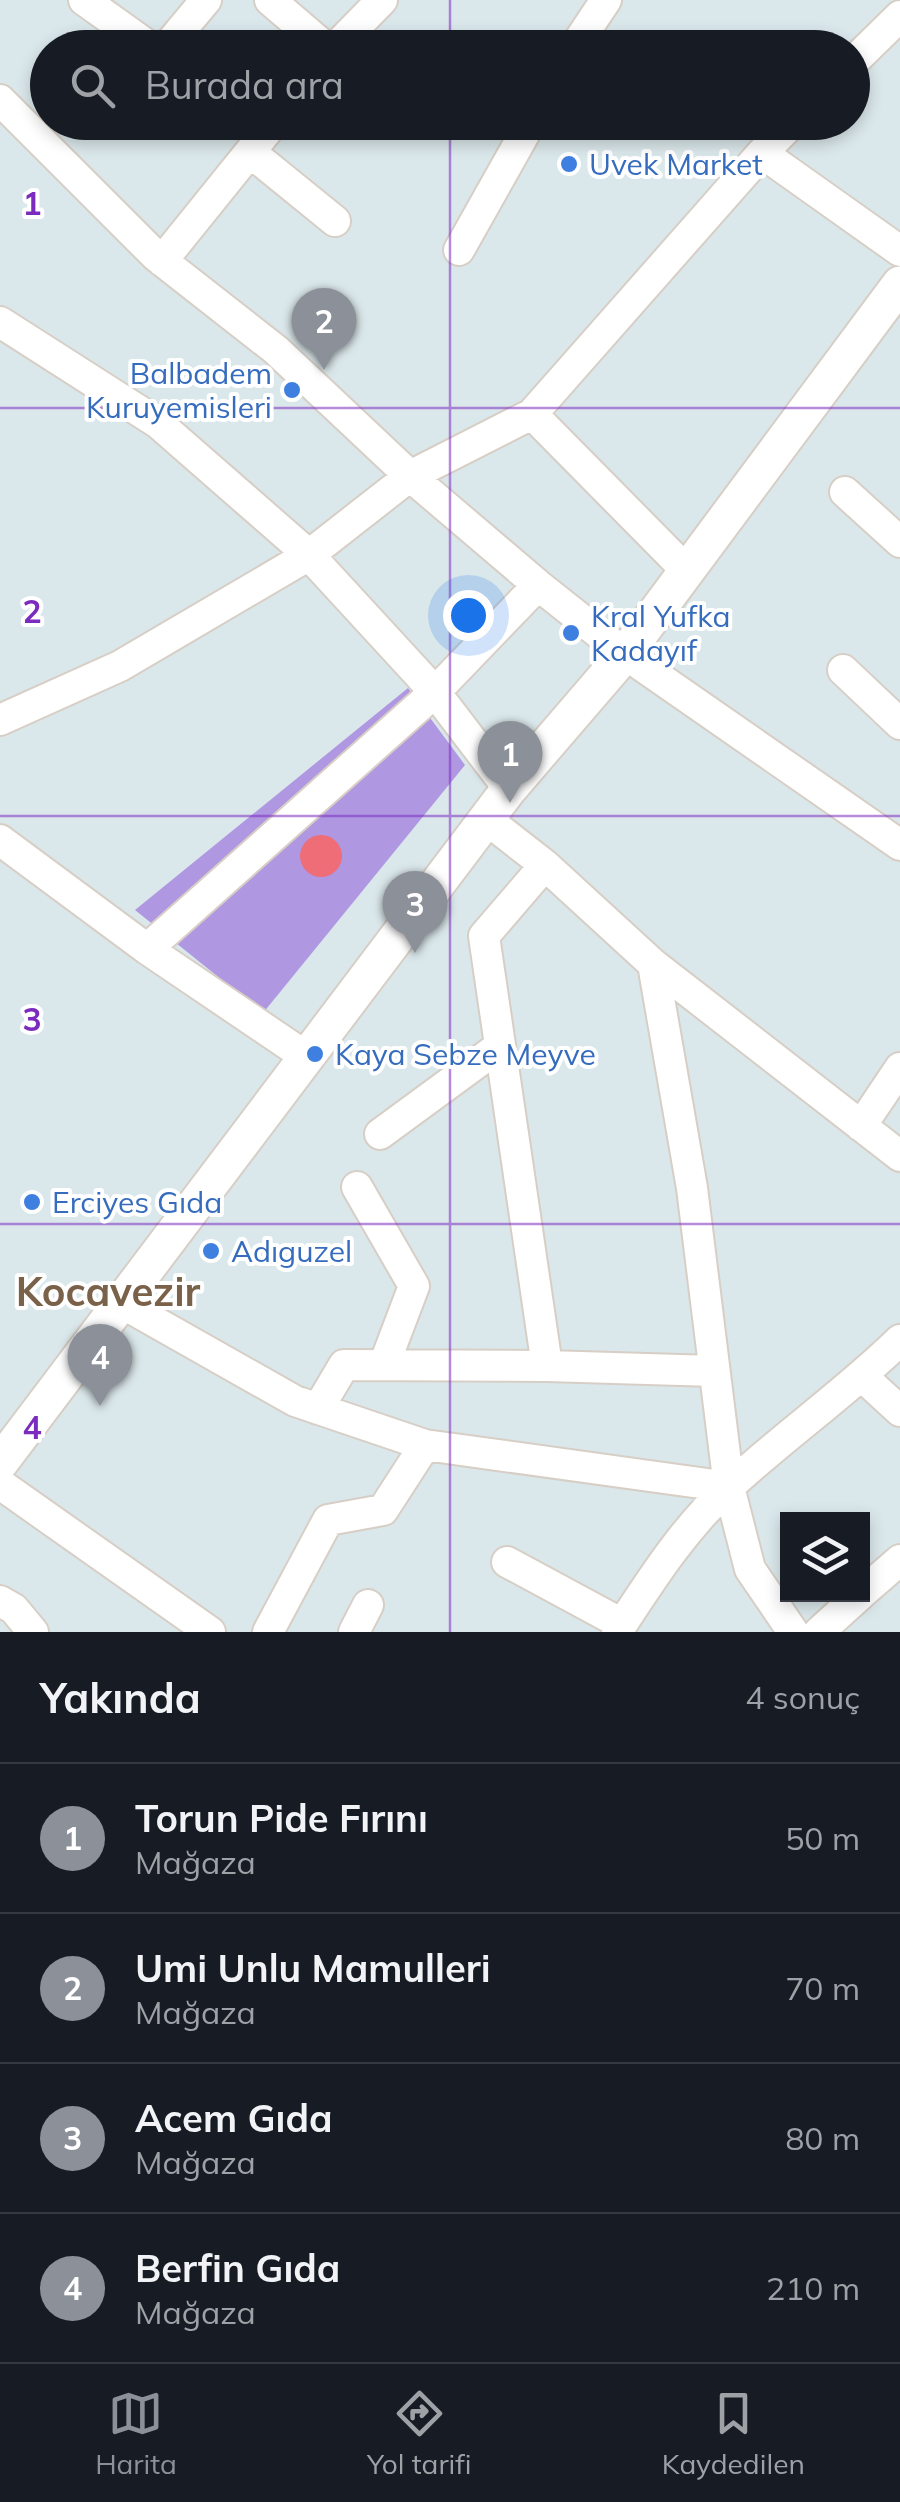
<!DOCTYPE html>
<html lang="tr">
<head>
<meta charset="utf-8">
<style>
	body { margin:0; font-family:Mulish,sans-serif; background:#20242c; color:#f1f3f6 }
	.controls { position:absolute; right:30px; bottom:30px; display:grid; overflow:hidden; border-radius:0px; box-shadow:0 5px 15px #0003 }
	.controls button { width:90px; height:90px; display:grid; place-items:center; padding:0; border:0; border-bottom:2px solid #363941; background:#171b24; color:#f1f3f6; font:50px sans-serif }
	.you { position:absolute; left:468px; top:615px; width:35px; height:35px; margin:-25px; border:8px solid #fff; border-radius:50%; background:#1a73e8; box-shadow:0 0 0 15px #1a73e833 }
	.badge { display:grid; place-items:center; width:65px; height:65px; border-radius:50%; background:#8c9099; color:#fff; font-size:32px; font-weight:700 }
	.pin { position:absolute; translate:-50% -82px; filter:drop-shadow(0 2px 5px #0008) }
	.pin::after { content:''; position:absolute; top:52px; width:35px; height:30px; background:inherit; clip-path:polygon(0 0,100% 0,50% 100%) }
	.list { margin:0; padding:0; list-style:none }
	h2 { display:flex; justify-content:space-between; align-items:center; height:130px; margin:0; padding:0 40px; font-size:42px }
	h2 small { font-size:32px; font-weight:400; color:#9ea1a6 }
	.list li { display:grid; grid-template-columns:65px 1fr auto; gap:30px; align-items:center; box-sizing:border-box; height:150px; padding:0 40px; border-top:2px solid #363941 }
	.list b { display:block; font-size:38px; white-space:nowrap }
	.list p { margin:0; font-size:32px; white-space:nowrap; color:#9ea1a6 }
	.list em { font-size:32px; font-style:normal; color:#9ea1a6 }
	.icon { flex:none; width:55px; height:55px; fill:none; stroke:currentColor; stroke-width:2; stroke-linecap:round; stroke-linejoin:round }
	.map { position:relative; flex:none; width:900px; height:1632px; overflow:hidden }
	.search { position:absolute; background:#171b24; box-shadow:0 5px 15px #0003; left:30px; right:30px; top:30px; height:110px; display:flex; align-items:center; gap:25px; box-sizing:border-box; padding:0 35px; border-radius:55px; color:#9ea1a6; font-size:38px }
	.sheet { height:730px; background:#171b24 }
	nav { display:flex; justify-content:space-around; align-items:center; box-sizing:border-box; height:140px; border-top:2px solid #363941; background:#171b24; font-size:28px; color:#9ea1a6 }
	nav a { display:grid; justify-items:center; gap:5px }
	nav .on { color:#8c9099 }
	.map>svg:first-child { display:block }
	.green { fill:#af97e2 }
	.water { fill:#ee6d77 }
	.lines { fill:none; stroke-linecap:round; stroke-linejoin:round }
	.minor-casing { stroke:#d7cec6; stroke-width:34 }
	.tertiary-casing { stroke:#d7cec6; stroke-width:39 }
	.minor { stroke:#fff; stroke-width:30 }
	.tertiary { stroke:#fff; stroke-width:35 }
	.grid { fill:none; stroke:#7b2cbf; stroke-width:2.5; stroke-opacity:0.55 }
	.shop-dot { fill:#3f7fe0; stroke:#fff; stroke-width:4 }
	.labels { text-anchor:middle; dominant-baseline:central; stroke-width:8; stroke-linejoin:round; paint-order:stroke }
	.shop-label { font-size:30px; fill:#366cbe; stroke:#fff; text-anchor:start }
	.district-label { font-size:40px; font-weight:bold; fill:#7a614a; stroke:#fff }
	.grid-label { font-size:32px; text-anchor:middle; font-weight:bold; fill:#7b2cbf; stroke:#fff; stroke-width:8; stroke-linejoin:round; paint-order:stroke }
</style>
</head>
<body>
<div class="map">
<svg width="900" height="1632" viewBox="0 0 900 1632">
	<rect width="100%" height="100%" fill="#dbe8eb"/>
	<path class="green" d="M408 688 465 765 263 1013 135 910Z"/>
	<path class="water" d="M300 856a21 21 0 1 1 42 0a21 21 0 1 1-42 0Z"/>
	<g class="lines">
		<g class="minor-casing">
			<path id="minor" d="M84 0 151 48
				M270 0 326 48
				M166 48 206 0
				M335 48 382 0
				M574 48 606 0
				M852 63 900 16
				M0 100 156 256 276 350 410 476 538 585 625 654 900 845
				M250 152 335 221
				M762 153 900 251
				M459 250 531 122
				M162 261 274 122
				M0 322 158 423 309 555 435 692 509 789
				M532 414 686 570
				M845 492 900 542
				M843 670 900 724
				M0 720 120 666 309 555 410 476 532 414 762 153 793 122
				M486 819 545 865 653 964 900 1156
				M0 840 147 949 305 1056
				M545 865 484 936 547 1366
				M147 949 435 692 538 585
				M653 964 692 1188 729 1487 750 1569 793 1632
				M861 1126 900 1068
				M380 1134 500 1046
				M357 1187 414 1286 384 1365
				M120 1302 295 1401 425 1445 729 1487
				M863 1377 900 1411
				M318 1409 344 1365 547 1366 714 1371
				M0 1484 210 1632
				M507 1562 622 1624
				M862 1593 900 1560
				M0 1601 14 1609 33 1632
				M268 1632 328 1520 383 1510 425 1445
				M354 1632 368 1605
				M617 1632C651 1580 684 1528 730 1486 785 1435 847 1392 900 1340
				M819 1632 861 1594"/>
		</g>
		<g class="tertiary-casing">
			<path id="tertiary" d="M0 1463 509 789 625 654 900 284"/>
		</g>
		<use href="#minor" class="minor"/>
		<use href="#tertiary" class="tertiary"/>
	</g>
	<path class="grid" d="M450 0V48M450 122V1632M0 408H900M0 816H900M0 1224H900"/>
	<g class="shop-dot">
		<circle cx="569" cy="164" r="10"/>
		<circle cx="292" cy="390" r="10"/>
		<circle cx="571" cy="633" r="10"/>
		<circle cx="315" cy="1054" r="10"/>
		<circle cx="32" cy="1202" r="10"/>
		<circle cx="211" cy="1251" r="10"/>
	</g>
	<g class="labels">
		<g class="shop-label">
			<text x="589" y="164">Uvek Market</text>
			<text x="272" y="373" text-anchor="end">Balbadem<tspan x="272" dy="34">Kuruyemisleri</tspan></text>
			<text x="591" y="616">Kral Yufka<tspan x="591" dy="34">Kadayıf</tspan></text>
			<text x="335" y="1054">Kaya Sebze Meyve</text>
			<text x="52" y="1202">Erciyes Gıda</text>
			<text x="231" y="1251">Adıguzel</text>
		</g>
		<g class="district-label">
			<text x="108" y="1291">Kocavezir</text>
		</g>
	</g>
	<g class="grid-label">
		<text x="32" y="215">1</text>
		<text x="32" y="623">2</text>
		<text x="32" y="1031">3</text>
		<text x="32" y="1439">4</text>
	</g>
</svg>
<div class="controls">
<button><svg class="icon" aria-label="layers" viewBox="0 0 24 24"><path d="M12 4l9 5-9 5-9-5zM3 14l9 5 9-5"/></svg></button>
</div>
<div class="you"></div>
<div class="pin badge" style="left:510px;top:803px">1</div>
<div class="pin badge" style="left:324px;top:370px">2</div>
<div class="pin badge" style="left:415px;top:953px">3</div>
<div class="pin badge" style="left:100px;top:1406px">4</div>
<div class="search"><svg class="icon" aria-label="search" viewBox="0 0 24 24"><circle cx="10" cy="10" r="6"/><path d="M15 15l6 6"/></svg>Burada ara</div>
</div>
<section class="sheet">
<h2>Yakında<small>4 sonuç</small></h2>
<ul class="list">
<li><span class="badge">1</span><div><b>Torun Pide Fırını</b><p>Mağaza</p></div><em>50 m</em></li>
<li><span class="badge">2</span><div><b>Umi Unlu Mamulleri</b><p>Mağaza</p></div><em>70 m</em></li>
<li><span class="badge">3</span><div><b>Acem Gıda</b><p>Mağaza</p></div><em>80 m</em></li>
<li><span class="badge">4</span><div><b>Berfin Gıda</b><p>Mağaza</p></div><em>210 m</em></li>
</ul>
</section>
<nav>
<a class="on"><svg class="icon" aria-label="map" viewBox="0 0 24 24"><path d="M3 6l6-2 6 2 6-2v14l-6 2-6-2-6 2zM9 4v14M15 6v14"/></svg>Harita</a>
<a><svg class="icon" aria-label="directions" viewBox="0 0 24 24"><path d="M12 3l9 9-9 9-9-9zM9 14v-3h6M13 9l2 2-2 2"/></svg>Yol tarifi</a>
<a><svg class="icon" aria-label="saved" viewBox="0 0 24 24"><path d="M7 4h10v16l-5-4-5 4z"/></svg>Kaydedilen</a>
</nav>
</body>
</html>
